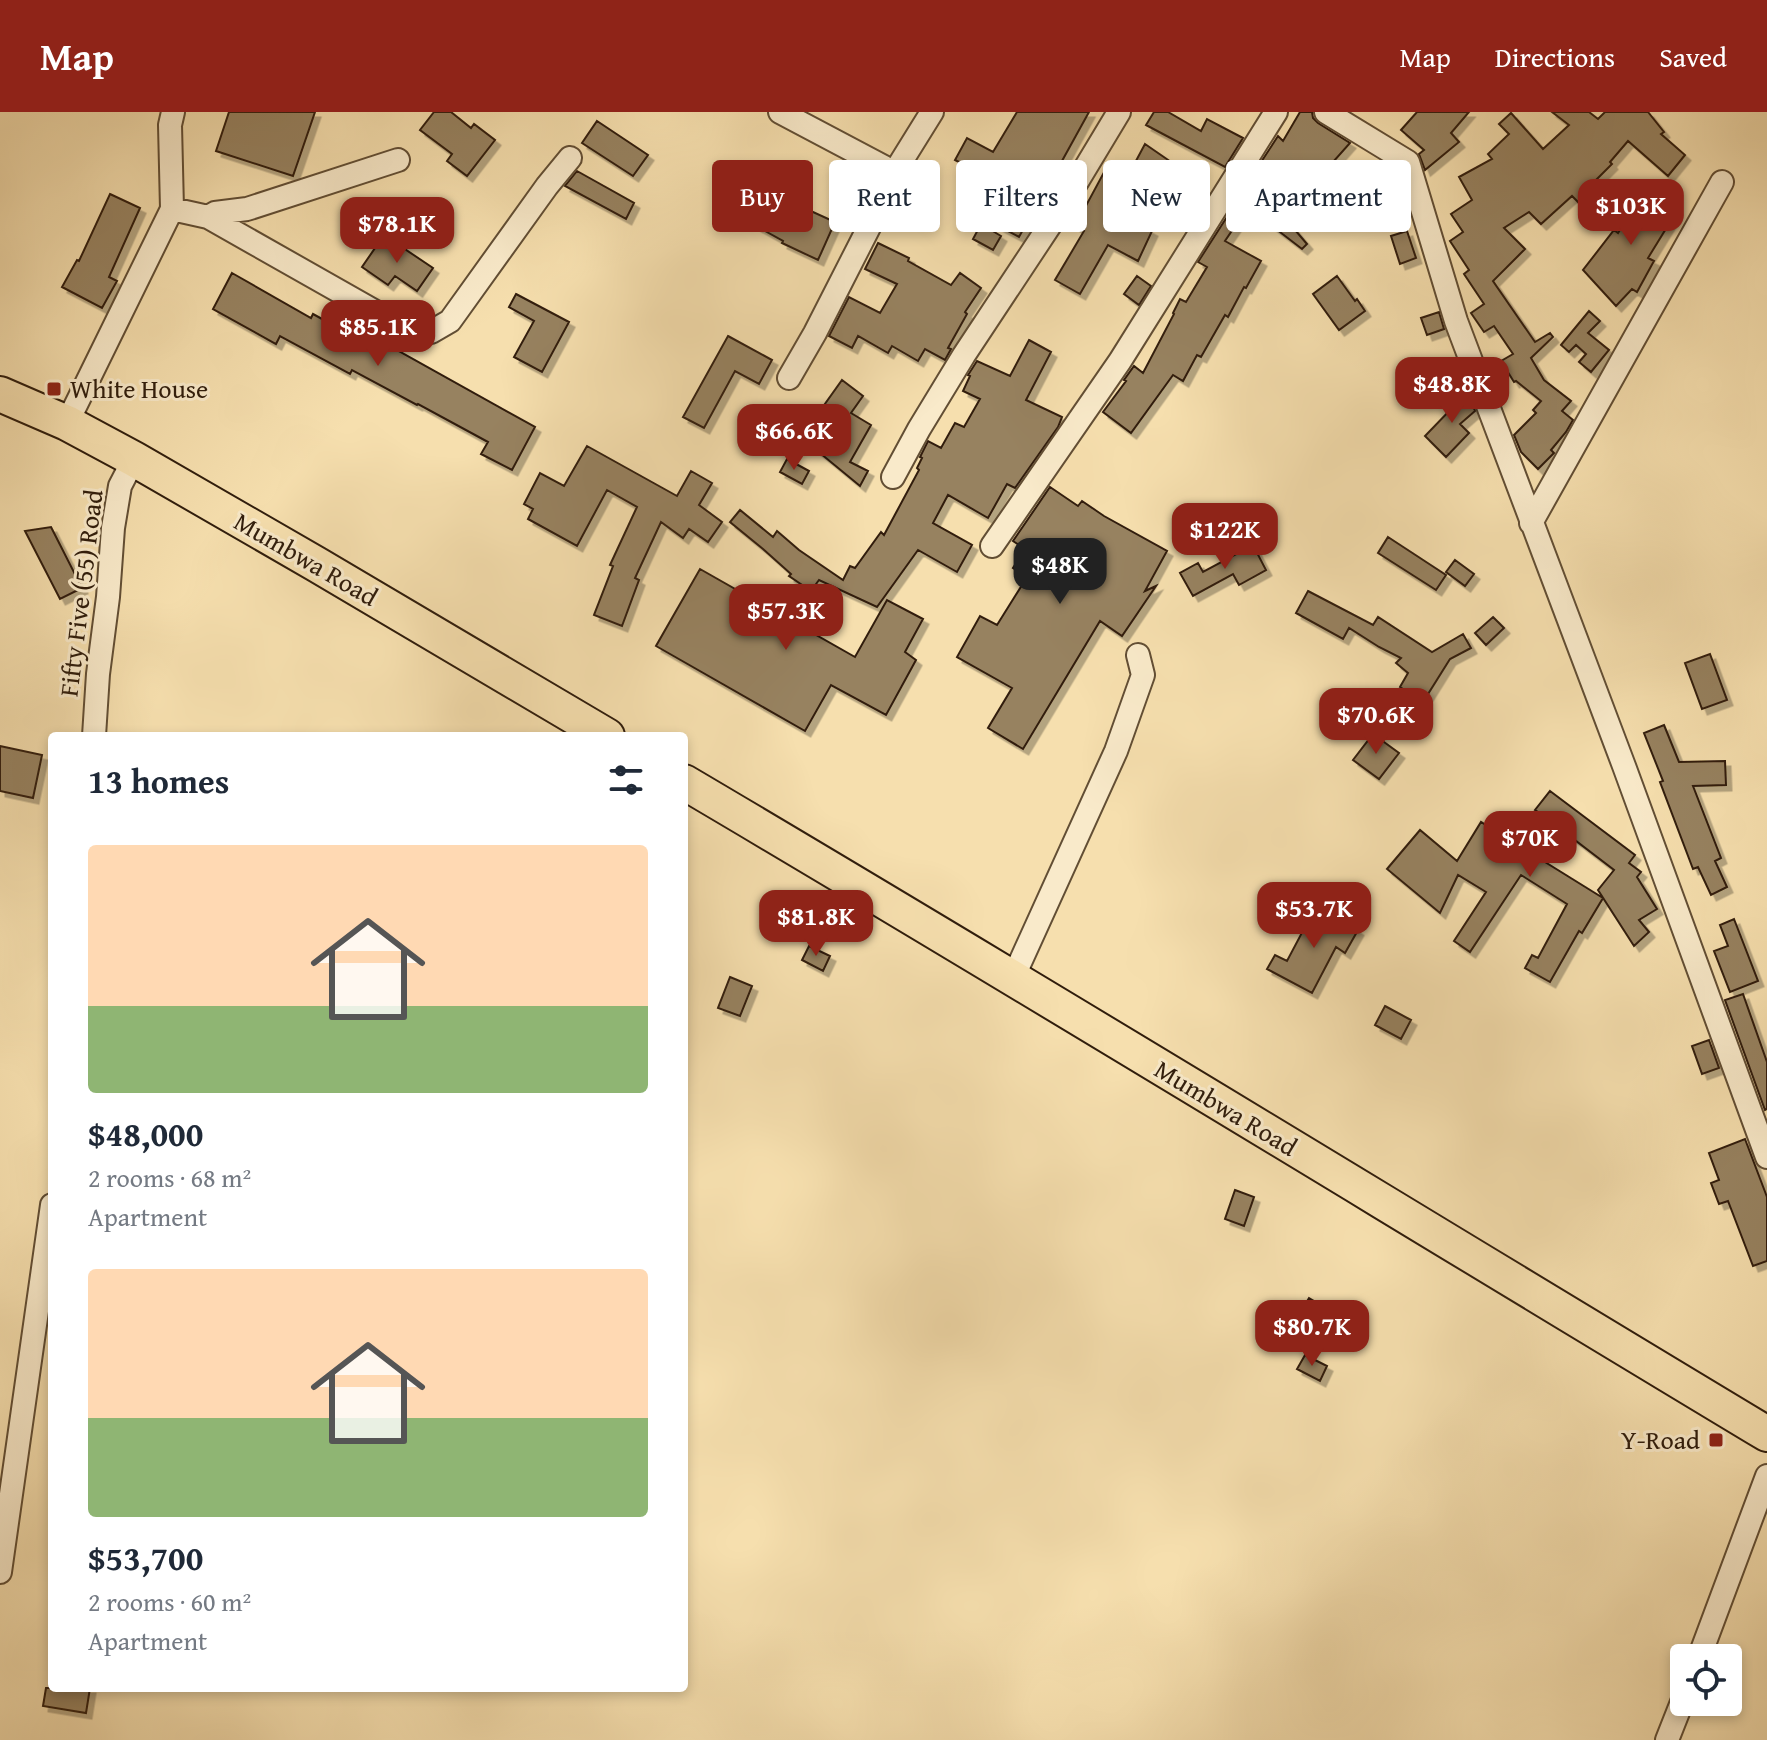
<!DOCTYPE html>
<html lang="en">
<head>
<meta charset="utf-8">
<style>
	:root { --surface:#fff; --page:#f6f6f7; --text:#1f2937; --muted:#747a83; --accent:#8f2418 }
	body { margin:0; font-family:"Gentium Book Plus",serif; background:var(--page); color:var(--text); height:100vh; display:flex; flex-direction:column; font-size:30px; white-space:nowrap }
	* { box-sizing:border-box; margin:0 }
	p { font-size:26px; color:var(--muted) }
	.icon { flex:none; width:44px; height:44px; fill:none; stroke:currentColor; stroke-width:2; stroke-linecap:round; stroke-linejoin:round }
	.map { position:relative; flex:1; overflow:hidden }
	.drawer { position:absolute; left:48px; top:620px; width:640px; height:960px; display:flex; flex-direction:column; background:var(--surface); border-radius:8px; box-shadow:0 4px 12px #0003 }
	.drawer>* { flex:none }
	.banner { position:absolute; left:712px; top:48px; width:760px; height:72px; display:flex; gap:16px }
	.buttons { position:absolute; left:1670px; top:1532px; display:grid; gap:16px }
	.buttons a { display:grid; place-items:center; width:72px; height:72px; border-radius:8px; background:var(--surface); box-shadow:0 4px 12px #0003; font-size:40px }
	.price { position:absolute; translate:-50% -68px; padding:0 18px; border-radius:16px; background:var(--accent); color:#fff; font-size:26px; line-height:52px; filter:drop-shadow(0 2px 4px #0008) }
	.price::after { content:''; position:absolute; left:50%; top:48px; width:24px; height:18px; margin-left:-12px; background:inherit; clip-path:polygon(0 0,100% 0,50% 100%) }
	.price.current { background:#222; color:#fff }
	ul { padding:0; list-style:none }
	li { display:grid; align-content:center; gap:16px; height:424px; padding:0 40px }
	li span { display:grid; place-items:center; height:248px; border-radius:8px; color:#555 }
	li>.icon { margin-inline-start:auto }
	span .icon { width:144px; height:144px; fill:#fffc; stroke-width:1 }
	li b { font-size:34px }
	h2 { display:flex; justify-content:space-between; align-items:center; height:96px; padding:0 40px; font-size:34px }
	.tag { padding:0 28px; border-radius:8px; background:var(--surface); box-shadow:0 4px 12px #0003; font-size:28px; line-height:72px }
	.tag.current { background:var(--accent); color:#fff }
	header { display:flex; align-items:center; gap:48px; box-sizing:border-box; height:112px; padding:0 40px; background:var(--accent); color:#fff }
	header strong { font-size:38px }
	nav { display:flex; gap:44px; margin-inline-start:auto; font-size:28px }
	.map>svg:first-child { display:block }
</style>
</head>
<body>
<header>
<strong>Map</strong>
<nav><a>Map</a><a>Directions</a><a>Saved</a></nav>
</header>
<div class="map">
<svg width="1767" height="1628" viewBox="0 0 1767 1628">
	<defs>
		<filter id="shadow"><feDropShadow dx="5.5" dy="5.5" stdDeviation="0" flood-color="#0004"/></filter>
	</defs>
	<rect width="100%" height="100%" fill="#f6dfae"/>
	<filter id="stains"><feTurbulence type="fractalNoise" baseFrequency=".0025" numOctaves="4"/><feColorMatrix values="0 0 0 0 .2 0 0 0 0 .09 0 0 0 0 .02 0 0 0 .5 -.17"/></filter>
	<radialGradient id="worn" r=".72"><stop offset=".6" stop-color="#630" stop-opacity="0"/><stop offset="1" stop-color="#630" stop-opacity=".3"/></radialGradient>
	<path fill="#978260" stroke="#301d0c" stroke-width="2" filter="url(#shadow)" d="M 229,0 L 315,0 L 293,64 L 216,39 Z
		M 434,0 L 451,0 L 471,16 L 474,12 L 495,28 L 467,64 L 447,49 L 452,42 L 420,18 Z
		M 1017,0 L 1089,0 L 1062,49 L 1070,54 L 1067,58 L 1036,109 L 1030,105 L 1019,125 L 993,111 L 1011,77 L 955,48 L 967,26 L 993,40 Z
		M 1154,0 L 1168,0 L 1201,19 L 1207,7 L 1243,26 L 1225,55 L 1146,13 Z
		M 1300,0 L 1312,0 L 1313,6 L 1318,11 L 1350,31 L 1284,105 L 1307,132 L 1302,137 L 1254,100 L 1276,73 L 1254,61 L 1278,24 L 1283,29 Z
		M 1417,0 L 1469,0 L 1451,21 L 1459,30 L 1425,58 L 1419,42 L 1424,38 L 1401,18 Z
		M 1552,0 L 1589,0 L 1598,7 L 1605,0 L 1648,0 L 1664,20 L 1661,22 L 1685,43 L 1668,64 L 1628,29 L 1610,50 L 1612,52 L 1586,78 L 1590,81 L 1580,92 L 1572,84 L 1541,112 L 1529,100 L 1504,116 L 1525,137 L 1493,169 L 1535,230 L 1550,221 L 1553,225 L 1531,246 L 1544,268 L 1571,289 L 1562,299 L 1573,308 L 1566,320 L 1551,338 L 1554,341 L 1538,357 L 1521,340 L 1514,323 L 1536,301 L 1533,298 L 1541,289 L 1516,269 L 1514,270 L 1501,249 L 1513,242 L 1494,214 L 1484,220 L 1471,201 L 1484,192 L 1464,162 L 1469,158 L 1450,129 L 1463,120 L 1451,102 L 1472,88 L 1459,65 L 1492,47 L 1488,42 L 1509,22 L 1499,12 L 1511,1 L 1543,37 L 1569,13 Z
		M 597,9 L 648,43 L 633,64 L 582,31 Z
		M 1145,32 L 1187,61 L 1178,77 L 1156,64 L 1131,108 L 1152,119 L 1138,149 L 1108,133 L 1080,182 L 1055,168 L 1084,119 L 1075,114 L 1109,51 L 1129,62 Z
		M 1369,52 L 1391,87 L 1367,106 L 1343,69 Z
		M 787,57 L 804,66 L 791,90 L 835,110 L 818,148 L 782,131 L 783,129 L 756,114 Z
		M 577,59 L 634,91 L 626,107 L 565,74 Z
		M 1660,71 L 1673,81 L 1662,94 L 1675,102 L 1648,146 L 1654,149 L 1637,180 L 1632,177 L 1616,194 L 1583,158 L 1614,118 L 1618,121 L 1642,82 L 1648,85 Z
		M 110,82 L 140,96 L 109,165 L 117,169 L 102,196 L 62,175 L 77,148 L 79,149 Z
		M 1234,94 L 1244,101 L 1225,129 L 1261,149 L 1246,176 L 1244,175 L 1228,205 L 1225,203 L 1201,245 L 1197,243 L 1183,269 L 1173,263 L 1131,321 L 1103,300 L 1126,269 L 1124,268 L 1134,254 L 1143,261 L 1174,202 L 1173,201 L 1180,187 L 1186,190 L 1207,155 L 1198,150 Z
		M 981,112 L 1001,124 L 993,138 L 973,127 Z
		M 1407,119 L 1416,146 L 1400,152 L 1391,124 Z
		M 384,123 L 433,156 L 417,179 L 395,164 L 388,173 L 362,155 Z
		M 878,131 L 909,146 L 908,149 L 951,173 L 960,161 L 981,176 L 965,200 L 967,202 L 948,236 L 951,237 L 945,248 L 925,237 L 918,249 L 892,234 L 888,241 L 858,224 L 852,236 L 829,224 L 849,185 L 880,201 L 897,172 L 865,157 Z
		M 232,161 L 311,206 L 313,202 L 373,235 L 377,227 L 535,315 L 512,358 L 481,342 L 488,330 L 418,292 L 417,293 L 352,258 L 350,262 L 280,224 L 276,232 L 213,197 Z
		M 1137,164 L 1151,174 L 1139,193 L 1124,182 Z
		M 1337,164 L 1355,189 L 1357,187 L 1365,199 L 1339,218 L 1313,182 Z
		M 516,182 L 569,210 L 542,260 L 514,245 L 534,209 L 509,195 Z
		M 1589,199 L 1600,209 L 1588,221 L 1609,238 L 1591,260 L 1579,250 L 1586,242 L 1576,233 L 1569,240 L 1561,233 Z
		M 1439,200 L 1444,217 L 1427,223 L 1421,206 Z
		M 728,224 L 772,248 L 759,272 L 735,259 L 704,316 L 683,305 Z
		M 1029,228 L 1051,240 L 1026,288 L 1062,305 L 1058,315 L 1015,376 L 1007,372 L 988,406 L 948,383 L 933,411 L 972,433 L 957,460 L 918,438 L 877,495 L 819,468 L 811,479 L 789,464 L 791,462 L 763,437 L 730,410 L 740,398 L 773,425 L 777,419 L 799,438 L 843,468 L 850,454 L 855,456 L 881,420 L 884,423 L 919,358 L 917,356 L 922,346 L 920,345 L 928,329 L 941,336 L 955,311 L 964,315 L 980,287 L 963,279 L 970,264 L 968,263 L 977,249 L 1010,264 Z
		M 842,268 L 863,284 L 851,301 L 871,313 L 850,350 L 868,359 L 860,374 L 798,323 L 816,302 L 817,303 Z
		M 1466,276 L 1475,299 L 1460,312 L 1469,321 L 1446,345 L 1425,324 L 1455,293 L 1451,289 Z
		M 587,334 L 677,384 L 691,359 L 712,371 L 699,393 L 722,410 L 708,430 L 689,417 L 683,426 L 661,410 L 635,466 L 639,468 L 622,514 L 594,503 L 613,454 L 610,453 L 637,395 L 607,378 L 577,434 L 528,407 L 533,397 L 524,392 L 540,361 L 564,374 Z
		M 787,347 L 809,359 L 802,372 L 780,360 Z
		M 1050,375 L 1078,394 L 1082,389 L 1104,404 L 1167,439 L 1145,479 L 1156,474 L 1122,524 L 1100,509 L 1023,637 L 988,616 L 1012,576 L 957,545 L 980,504 L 997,513 L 1027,465 L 1013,456 L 1025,437 L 1013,429 Z
		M 51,415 L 82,476 L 60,487 L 25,419 Z
		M 1388,425 L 1446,463 L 1436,478 L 1378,441 Z
		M 1253,433 L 1266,458 L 1239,473 L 1233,462 L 1193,484 L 1180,461 L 1198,451 L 1203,460 Z
		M 1455,448 L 1474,462 L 1465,474 L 1446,460 Z
		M 700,457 L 855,545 L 887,488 L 923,507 L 905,540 L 916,548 L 886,603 L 831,573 L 805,619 L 656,534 Z
		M 1308,479 L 1373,513 L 1378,505 L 1432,540 L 1463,522 L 1471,536 L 1450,547 L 1423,590 L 1400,575 L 1408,561 L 1396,551 L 1401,546 L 1379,535 L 1349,516 L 1343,527 L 1296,501 Z
		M 1493,505 L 1504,516 L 1486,533 L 1475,521 Z
		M 1710,542 L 1727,588 L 1702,597 L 1685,551 Z
		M 1664,613 L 1679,650 L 1725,649 L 1726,673 L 1693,674 L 1721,746 L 1715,749 L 1727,775 L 1711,783 L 1698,755 L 1693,757 L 1660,670 L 1663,669 L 1644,621 Z
		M 1373,622 L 1399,641 L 1379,667 L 1353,648 Z
		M 0,634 L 42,643 L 33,686 L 0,679 Z
		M 1550,679 L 1635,743 L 1629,751 L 1641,760 L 1637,765 L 1657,797 L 1639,808 L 1649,820 L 1634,834 L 1598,778 L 1614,758 L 1559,716 L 1537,745 L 1603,786 L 1582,821 L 1579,819 L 1550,870 L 1525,856 L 1532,843 L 1538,846 L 1567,792 L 1521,763 L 1470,840 L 1454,829 L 1486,780 L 1458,763 L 1440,801 L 1387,757 L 1420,718 L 1457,749 L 1481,710 L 1517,733 L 1541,702 L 1535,698 Z
		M 1315,796 L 1323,800 L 1324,798 L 1358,818 L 1345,841 L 1336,835 L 1312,881 L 1267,857 L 1275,843 L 1287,849 Z
		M 1734,807 L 1758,869 L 1730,880 L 1714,839 L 1728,834 L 1720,813 Z
		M 809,834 L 830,844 L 823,859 L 802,848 Z
		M 730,865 L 752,874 L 740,904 L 718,896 Z
		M 1743,882 L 1767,950 L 1767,997 L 1765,998 L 1725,888 Z
		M 1385,894 L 1411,908 L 1401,927 L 1375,913 Z
		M 1709,928 L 1719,956 L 1702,962 L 1692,934 Z
		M 1745,1027 L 1767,1085 L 1767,1149 L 1753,1154 L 1728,1089 L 1719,1092 L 1711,1071 L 1719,1068 L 1709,1041 Z
		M 1235,1078 L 1254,1085 L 1244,1114 L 1225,1107 Z
		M 1309,1186 L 1331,1199 L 1322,1214 L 1300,1201 Z
		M 1305,1243 L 1327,1254 L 1320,1269 L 1297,1257 Z
		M 46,1576 L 90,1576 L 86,1601 L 43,1594 Z"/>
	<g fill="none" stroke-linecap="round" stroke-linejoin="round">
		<defs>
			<path id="minor" d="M 780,0 L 884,55 L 891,66 L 888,78 L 815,221 L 789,266
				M 1326,0 L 1408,50 L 1456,209 L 1624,654 L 1767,1045
				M 891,66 L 932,0
				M 172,97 L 208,105 L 215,101 L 247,97 L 398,48
				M 208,105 L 404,216 L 431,220 L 450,209 L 547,74 L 570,46
				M 67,311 L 172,97 L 170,13 L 173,0
				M 893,365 L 919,317 L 964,243 L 1060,98 L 1119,0
				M 1531,411 L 1722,70
				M 992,434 L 1120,249 L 1276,0
				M 94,624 L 98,562 L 108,485 L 113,416 L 120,374 L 134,347
				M 1013,866 L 1116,639 L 1143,563 L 1138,543
				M 0,1460 L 52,1093
				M 1699,1546 L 1767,1364
				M 1667,1628 L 1684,1585"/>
			<path id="primary" d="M 0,282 L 67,311 L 134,347 L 316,452 L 607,624
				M 684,670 C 1047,884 1406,1105 1767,1322"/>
		</defs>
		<use href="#minor" stroke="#624e34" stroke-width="26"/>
		<use href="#primary" stroke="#301d0c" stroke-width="38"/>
		<use href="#minor" stroke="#f9eaca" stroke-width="22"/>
		<use href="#primary" stroke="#f6dfae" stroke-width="34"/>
	</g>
	<g fill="#8f2418" stroke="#f9eaca" stroke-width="3">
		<rect x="46" y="269" width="16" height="16" rx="4"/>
		<rect x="1708" y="1320" width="16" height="16" rx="4"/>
	</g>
	<g text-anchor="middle" stroke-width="6" stroke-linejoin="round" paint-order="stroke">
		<g font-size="26" fill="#301d0c" stroke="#f9eaca" text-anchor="start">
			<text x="70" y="286">White House</text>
			<text x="1700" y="1337" text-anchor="end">Y-Road</text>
		</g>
		<g font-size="26" fill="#301d0c" stroke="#f9eaca">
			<text transform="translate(306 447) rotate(30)" y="9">Mumbwa Road</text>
			<text transform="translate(81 481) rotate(-83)" y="9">Fifty Five (55) Road</text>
			<text transform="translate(1226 996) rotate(31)" y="9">Mumbwa Road</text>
		</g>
	</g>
	<rect width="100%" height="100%" filter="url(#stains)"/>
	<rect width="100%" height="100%" fill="url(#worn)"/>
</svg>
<div class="buttons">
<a><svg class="icon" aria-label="locate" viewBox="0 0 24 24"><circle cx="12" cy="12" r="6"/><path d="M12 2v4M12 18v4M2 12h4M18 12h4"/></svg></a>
</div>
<b class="price" style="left:1631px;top:135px">$103K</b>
<b class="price" style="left:397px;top:153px">$78.1K</b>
<b class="price" style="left:378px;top:256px">$85.1K</b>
<b class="price" style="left:1452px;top:313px">$48.8K</b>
<b class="price" style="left:794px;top:360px">$66.6K</b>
<b class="price" style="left:1225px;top:459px">$122K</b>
<b class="price current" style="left:1060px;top:494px">$48K</b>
<b class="price" style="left:786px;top:540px">$57.3K</b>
<b class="price" style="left:1376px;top:644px">$70.6K</b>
<b class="price" style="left:1530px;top:767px">$70K</b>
<b class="price" style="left:1314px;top:838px">$53.7K</b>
<b class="price" style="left:816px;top:846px">$81.8K</b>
<b class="price" style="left:1312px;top:1256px">$80.7K</b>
<div class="banner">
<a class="tag current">Buy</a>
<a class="tag">Rent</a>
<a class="tag">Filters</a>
<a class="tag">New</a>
<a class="tag">Apartment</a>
</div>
<section class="drawer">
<h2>13 homes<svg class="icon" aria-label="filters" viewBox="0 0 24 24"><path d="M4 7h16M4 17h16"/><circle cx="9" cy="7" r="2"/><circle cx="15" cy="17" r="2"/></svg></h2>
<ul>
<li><span style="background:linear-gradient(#ffd9b3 65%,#8fb573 0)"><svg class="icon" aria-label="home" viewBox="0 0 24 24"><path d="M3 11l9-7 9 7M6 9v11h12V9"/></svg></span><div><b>$48,000</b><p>2 rooms · 68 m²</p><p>Apartment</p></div></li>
<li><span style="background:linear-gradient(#ffd9b3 60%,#8fb573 0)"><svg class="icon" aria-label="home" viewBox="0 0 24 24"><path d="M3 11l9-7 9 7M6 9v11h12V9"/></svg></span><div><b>$53,700</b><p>2 rooms · 60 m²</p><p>Apartment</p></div></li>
</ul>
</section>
</div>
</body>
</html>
